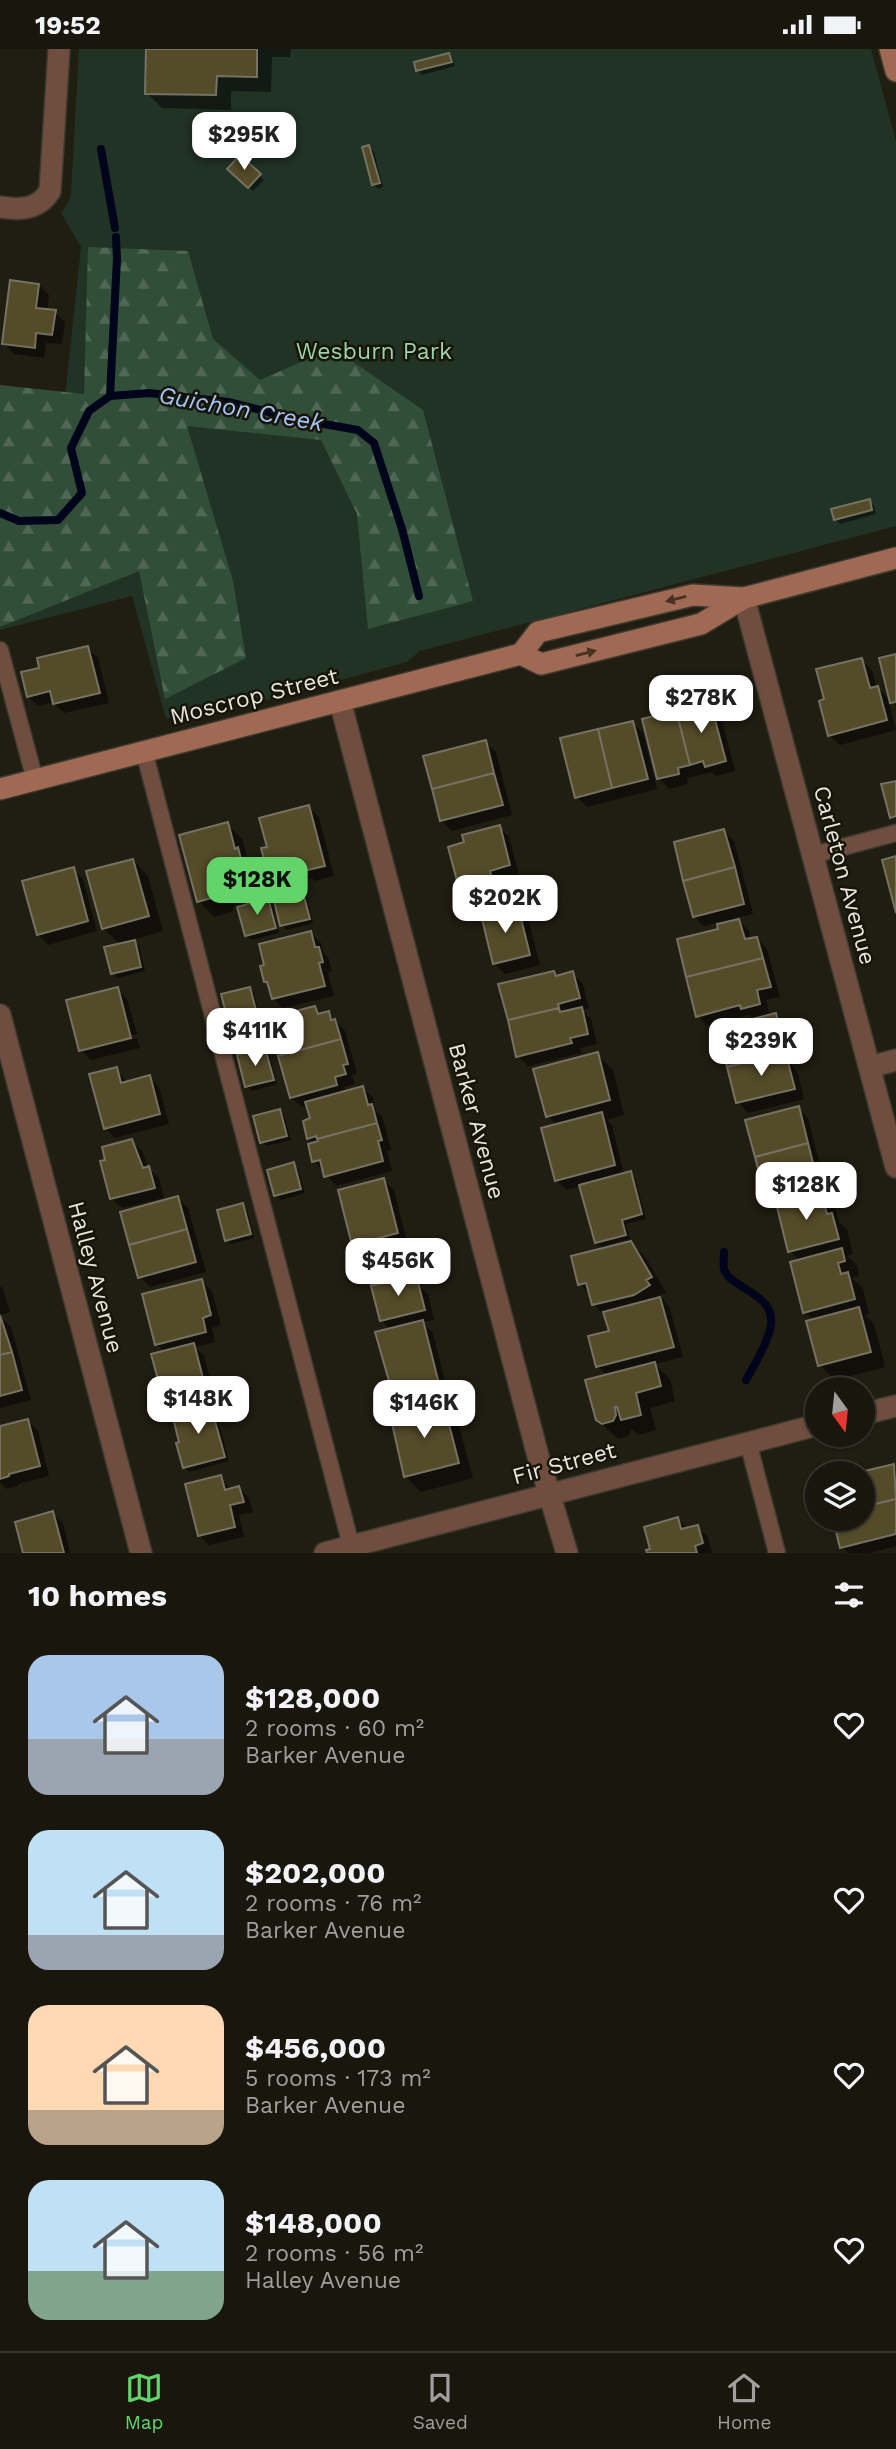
<!DOCTYPE html>
<html lang="en">
<head>
<meta charset="utf-8">
<style>
	:root { --surface:#18160d; --page:#25231b; --text:#f1f3f6; --muted:#9f9f9d; --line:#36352e; --accent:#63d469 }
	body { margin:0; font-family:"Work Sans",sans-serif; background:var(--page); color:var(--text); height:100vh; display:flex; flex-direction:column; font-size:26px; white-space:nowrap }
	* { box-sizing:border-box; margin:0 }
	p { font-size:23px; color:var(--muted) }
	.icon { flex:none; width:38px; height:38px; fill:none; stroke:currentColor; stroke-width:2; stroke-linecap:round; stroke-linejoin:round }
	.map { position:relative; height:1504px; overflow:hidden }
	.side { display:flex; flex-direction:column; background:var(--surface); flex:1 }
	.side>* { flex:none }
	.needle { width:46px; rotate:165deg }
	.tools { position:absolute; left:805px; top:1328px; display:grid; gap:14px }
	.tools a { display:grid; place-items:center; width:70px; height:70px; border-radius:50%; background:var(--surface); box-shadow:0 2px 5px #0004,0 0 0 2px var(--line); font-size:35px }
	.price { position:absolute; translate:-50% -60px; padding:0 16px; border-radius:14px; background:#fff; color:#222; font-size:23px; line-height:46px; filter:drop-shadow(0 2px 4px #0008) }
	.price::after { content:''; position:absolute; left:50%; top:42px; width:21px; height:16px; margin-left:-10px; background:inherit; clip-path:polygon(0 0,100% 0,50% 100%) }
	.price.current { background:var(--accent); color:#111 }
	ul { padding:0; list-style:none }
	li { display:flex; align-items:center; gap:21px; height:175px; padding:0 28px }
	li span { display:grid; place-items:center; flex:none; width:196px; height:140px; border-radius:21px; color:#555 }
	li>.icon { margin-inline-start:auto }
	span .icon { width:84px; height:84px; fill:#fffc; stroke-width:1 }
	li b { font-size:30px }
	h2 { display:flex; justify-content:space-between; align-items:center; height:84px; padding:0 28px; font-size:30px }
	.status { display:flex; justify-content:space-between; align-items:center; height:49px; padding:0 35px; background:var(--surface); direction:ltr }
	.status svg { height:19px; fill:currentColor }
	.menu { display:flex; justify-content:space-around; align-items:center; height:98px; border-top:2px solid var(--line); background:var(--surface); font-size:19px; color:var(--muted) }
	.menu a { display:grid; justify-items:center; gap:4px }
	.menu .current { color:var(--accent) }
	.map>svg:first-child { display:block }
</style>
</head>
<body>
<div class="status"><b>19:52</b><svg viewBox="0 0 49 12"><path d="M0 12V9h3v3zM5 12V6h3v6zM10 12V3h3v9zM15 12V0h3v12zM26 1h20v11H26zM47 4h2v5h-2z"/></svg></div>
<div class="map">
<svg width="896" height="1504" viewBox="0 0 896 1504">
	<defs>
		<pattern id="forest-firs" width="22" height="20" patternUnits="userSpaceOnUse" patternTransform="scale(1.75)"><rect width="22" height="20" fill="#314e38"/><path d="M5 1l3.5 6h-7zM16 11l3.5 6h-7z" fill="#4f6754"/></pattern>
	</defs>
	<rect width="100%" height="100%" fill="#201d11"/>
	<path fill="#213325" d="M 79,0 L 871,0 L 896,92 L 896,477 L 420,602 L 407,613 L 267,651 L 251,647 L 166,670 L 132,547 L 0,581 L 0,350 L 64,357 L 81,198 L 61,164 L 69,152 L 71,143 Z"/>
	<path fill="url(#forest-firs)" d="M 88,198 L 188,202 L 213,290 L 260,331 L 333,299 L 423,361 L 473,552 L 368,580 L 357,465 L 321,391 L 187,377 L 233,532 L 246,609 L 165,650 L 139,522 L 0,578 L 0,336 L 84,345 Z"/>
	<path fill="#0007" d="M 148,0 L 291,0 L 290,8 L 272,8 L 271,43 L 231,42 L 231,61 L 162,59 L 147,44 Z
		M 449,6 L 453,10 L 455,17 L 422,26 L 417,21 Z
		M 369,98 L 374,103 L 383,138 L 378,140 L 373,135 Z
		M 240,108 L 264,131 L 253,142 L 229,120 Z
		M 39,236 L 49,246 L 47,262 L 55,263 L 65,273 L 62,295 L 46,294 L 44,309 L 14,305 L 4,294 Z
		M 869,452 L 874,457 L 876,465 L 840,475 L 835,470 Z
		M 88,599 L 98,609 L 109,654 L 64,664 L 53,653 L 38,657 L 28,647 L 41,620 Z
		M 896,607 L 896,657 L 888,650 L 896,681 L 840,696 L 829,686 L 826,652 L 861,611 L 872,621 L 877,640 L 878,639 L 892,653 Z
		M 710,654 L 720,664 L 735,722 L 716,727 L 712,723 L 687,729 L 688,735 L 669,740 L 659,729 Z
		M 633,674 L 643,684 L 657,740 L 587,758 L 577,748 Z
		M 485,693 L 496,703 L 512,766 L 452,782 L 442,772 L 426,709 Z
		M 309,758 L 319,768 L 334,827 L 315,832 L 312,829 L 304,831 L 301,828 L 280,834 L 270,823 L 269,799 Z
		M 227,775 L 242,790 L 248,811 L 253,816 L 262,853 L 267,851 L 272,856 L 279,884 L 251,891 L 246,887 L 238,856 L 233,858 L 233,862 L 214,868 L 199,852 Z
		M 499,778 L 509,788 L 519,826 L 499,832 L 503,848 L 473,856 L 463,846 L 466,795 Z
		M 724,782 L 734,792 L 753,865 L 736,869 L 749,882 L 751,891 L 757,890 L 767,900 L 780,948 L 766,951 L 770,967 L 775,966 L 786,976 L 792,1001 L 788,1002 L 791,1015 L 798,1025 L 804,1050 L 748,1064 L 738,1053 L 754,971 L 749,966 L 708,977 L 698,967 L 720,881 L 719,873 L 704,877 L 694,867 Z
		M 133,811 L 148,827 L 163,882 L 132,891 L 139,897 L 145,922 L 117,929 L 113,924 L 120,896 L 103,879 Z
		M 73,820 L 83,830 L 97,882 L 48,896 L 38,885 Z
		M 301,842 L 306,846 L 313,874 L 287,881 L 282,877 L 275,849 Z
		M 518,859 L 528,869 L 540,916 L 505,925 L 495,915 L 483,867 Z
		M 311,884 L 321,894 L 324,905 L 329,910 L 332,923 L 328,924 L 334,947 L 283,959 L 273,949 Z
		M 554,924 L 558,928 L 572,924 L 583,935 L 589,959 L 582,961 L 591,970 L 597,995 L 580,999 L 581,1004 L 528,1017 L 518,1007 Z
		M 117,940 L 127,950 L 137,985 L 85,999 L 85,1002 L 137,989 L 140,999 L 91,1011 L 81,1001 Z
		M 250,940 L 254,944 L 261,973 L 235,980 L 230,975 Z
		M 315,959 L 322,966 L 328,964 L 345,982 L 357,1025 L 352,1026 L 355,1035 L 344,1038 L 346,1043 L 363,1039 L 373,1049 L 376,1062 L 382,1067 L 391,1101 L 387,1102 L 392,1122 L 336,1137 L 314,1112 L 315,1095 L 309,1089 L 312,1070 L 308,1057 L 302,1058 L 291,1048 Z
		M 264,1001 L 269,1005 L 277,1035 L 252,1042 L 247,1037 Z
		M 597,1005 L 613,1021 L 624,1066 L 607,1071 L 612,1076 L 624,1126 L 630,1124 L 635,1129 L 646,1170 L 626,1175 L 630,1190 L 608,1196 L 609,1199 L 631,1194 L 646,1209 L 666,1244 L 660,1246 L 670,1260 L 683,1308 L 655,1315 L 670,1330 L 675,1352 L 650,1359 L 656,1381 L 638,1386 L 632,1380 L 628,1387 L 618,1390 L 597,1371 L 608,1327 L 598,1317 L 611,1283 L 607,1269 L 593,1255 L 591,1247 L 580,1235 L 604,1201 L 596,1193 L 581,1137 L 567,1141 L 556,1131 L 557,1076 L 548,1067 Z
		M 116,1020 L 128,1034 L 149,1028 L 159,1038 L 169,1075 L 115,1089 L 105,1079 Z
		M 798,1059 L 808,1069 L 825,1136 L 774,1149 L 764,1139 Z
		M 280,1062 L 284,1067 L 291,1091 L 267,1097 L 262,1093 Z
		M 132,1092 L 142,1102 L 148,1119 L 159,1129 L 164,1149 L 122,1159 L 112,1149 Z
		M 294,1115 L 298,1120 L 305,1144 L 281,1151 L 276,1146 Z
		M 384,1131 L 394,1141 L 407,1193 L 417,1203 L 423,1228 L 419,1229 L 421,1239 L 428,1245 L 434,1271 L 423,1273 L 433,1284 L 448,1345 L 405,1355 L 395,1345 L 391,1281 L 381,1271 L 364,1206 L 354,1195 Z
		M 820,1145 L 836,1160 L 839,1173 L 847,1181 L 853,1205 L 847,1207 L 857,1216 L 859,1227 L 852,1229 L 863,1240 L 869,1265 L 865,1266 L 874,1275 L 885,1318 L 835,1331 L 820,1316 L 813,1272 L 805,1263 L 800,1212 L 790,1202 Z
		M 178,1149 L 188,1159 L 206,1223 L 150,1238 L 140,1228 Z
		M 242,1156 L 247,1161 L 254,1189 L 231,1195 L 227,1191 Z
		M 202,1232 L 212,1242 L 221,1276 L 212,1279 L 215,1293 L 195,1298 L 204,1306 L 215,1351 L 179,1361 L 168,1350 L 166,1341 L 161,1337 L 165,1303 L 157,1295 Z
		M 0,1237 L 3,1240 L 10,1263 L 0,1266 Z
		M 0,1267 L 11,1278 L 31,1351 L 0,1359 Z
		M 210,1356 L 215,1361 L 229,1412 L 189,1423 L 185,1419 Z
		M 425,1357 L 430,1362 L 443,1358 L 458,1373 L 473,1429 L 421,1443 L 405,1427 L 414,1366 Z
		M 28,1372 L 38,1382 L 49,1427 L 18,1435 L 18,1437 L 7,1440 L 0,1433 L 0,1379 Z
		M 893,1417 L 896,1420 L 896,1497 L 869,1504 L 848,1504 L 842,1498 L 835,1470 L 863,1470 L 863,1425 Z
		M 220,1428 L 231,1441 L 239,1439 L 249,1449 L 253,1463 L 239,1466 L 244,1488 L 209,1496 L 199,1486 Z
		M 52,1464 L 63,1474 L 70,1504 L 25,1504 Z
		M 678,1470 L 688,1480 L 697,1478 L 708,1488 L 712,1504 L 649,1504 Z"/>
	<g fill="none" stroke-linecap="round" stroke-linejoin="round">
		<path stroke="#00051b" stroke-width="8" d="M 101,100 L 115,179
			M 110,347 L 117,209 L 116,188
			M 0,464 L 19,472 L 58,471 L 82,444 L 71,399 L 89,362 L 110,347 L 149,344 L 228,353 L 301,371 L 358,381 L 374,394 L 402,480 L 419,547
			M 724,1203 C 724,1208 723,1215 724,1220 C 729,1240 780,1244 770,1281 C 765,1299 755,1315 746,1331"/>
	</g>
	<path fill="#544b29" stroke="#757163" stroke-width="2" d="M 146,0 L 257,0 L 257,28 L 217,27 L 216,46 L 145,45 Z
		M 449,4 L 452,13 L 416,22 L 414,13 Z
		M 369,96 L 380,134 L 372,136 L 362,98 Z
		M 240,106 L 261,125 L 248,139 L 227,120 Z
		M 10,231 L 39,235 L 36,259 L 56,261 L 52,286 L 36,284 L 35,299 L 2,295 Z
		M 870,450 L 872,461 L 834,471 L 831,460 Z
		M 88,597 L 100,644 L 53,655 L 50,642 L 27,648 L 21,623 L 39,619 L 37,609 Z
		M 896,605 L 896,653 L 890,654 L 879,609 Z
		M 862,609 L 870,639 L 878,637 L 887,671 L 828,687 L 819,652 L 824,650 L 816,620 Z
		M 710,652 L 726,712 L 705,718 L 703,712 L 690,716 L 676,661 Z
		M 676,661 L 690,716 L 678,719 L 679,725 L 657,730 L 642,670 Z
		M 633,672 L 648,730 L 612,739 L 598,680 Z
		M 598,680 L 612,739 L 575,749 L 560,689 Z
		M 486,691 L 494,724 L 432,740 L 423,707 Z
		M 494,724 L 503,756 L 440,772 L 432,740 Z
		M 896,732 L 896,767 L 890,769 L 881,735 Z
		M 309,756 L 325,817 L 303,822 L 302,819 L 292,822 L 291,818 L 268,824 L 261,799 L 267,798 L 259,769 Z
		M 228,773 L 235,800 L 238,798 L 247,835 L 218,843 L 219,847 L 197,853 L 179,786 Z
		M 500,776 L 510,816 L 490,822 L 494,838 L 461,847 L 448,798 L 464,793 L 462,786 Z
		M 724,780 L 735,818 L 683,832 L 674,793 Z
		M 896,807 L 896,864 L 882,811 Z
		M 133,810 L 149,867 L 102,880 L 86,822 Z
		M 74,818 L 88,872 L 37,886 L 22,832 Z
		M 735,818 L 744,855 L 693,868 L 683,832 Z
		M 302,840 L 310,870 L 280,877 L 273,847 Z
		M 268,849 L 276,879 L 245,887 L 237,858 Z
		M 518,857 L 530,906 L 493,915 L 481,866 Z
		M 739,870 L 745,890 L 757,888 L 763,909 L 686,928 L 677,890 L 718,880 L 717,875 Z
		M 311,882 L 315,898 L 319,898 L 323,913 L 319,914 L 325,937 L 272,950 L 267,933 L 264,933 L 260,917 L 264,916 L 259,895 Z
		M 135,891 L 141,918 L 111,925 L 104,898 Z
		M 763,909 L 771,938 L 757,941 L 760,955 L 741,960 L 740,956 L 696,968 L 686,928 Z
		M 554,922 L 556,927 L 573,922 L 580,949 L 558,955 L 559,959 L 508,971 L 498,935 Z
		M 118,938 L 131,989 L 79,1002 L 66,951 Z
		M 250,938 L 258,969 L 229,976 L 221,945 Z
		M 315,957 L 318,965 L 329,962 L 331,971 L 335,970 L 341,990 L 278,1007 L 269,969 Z
		M 582,958 L 588,985 L 570,989 L 572,994 L 516,1008 L 508,971 L 559,959 L 560,963 Z
		M 776,964 L 782,991 L 779,992 L 782,1004 L 727,1018 L 717,979 Z
		M 341,990 L 348,1015 L 343,1016 L 346,1025 L 335,1028 L 337,1036 L 290,1049 L 278,1007 Z
		M 265,999 L 274,1031 L 245,1038 L 237,1006 Z
		M 598,1003 L 610,1051 L 546,1068 L 533,1020 Z
		M 782,1004 L 784,1014 L 788,1013 L 795,1040 L 736,1054 L 727,1018 Z
		M 117,1018 L 121,1034 L 150,1026 L 160,1065 L 104,1080 L 89,1025 Z
		M 363,1037 L 368,1056 L 372,1055 L 377,1074 L 317,1090 L 316,1087 L 307,1090 L 303,1072 L 310,1069 L 305,1053 Z
		M 799,1057 L 808,1094 L 755,1108 L 745,1071 Z
		M 280,1060 L 287,1087 L 260,1094 L 253,1067 Z
		M 602,1063 L 615,1116 L 555,1132 L 541,1079 Z
		M 377,1074 L 382,1091 L 378,1092 L 383,1112 L 324,1128 L 320,1111 L 312,1113 L 308,1095 L 318,1092 L 317,1090 Z
		M 132,1090 L 143,1119 L 149,1117 L 155,1139 L 110,1150 L 100,1112 L 105,1111 L 102,1098 Z
		M 808,1094 L 816,1126 L 763,1140 L 755,1108 Z
		M 294,1113 L 301,1140 L 274,1147 L 267,1121 Z
		M 631,1122 L 642,1165 L 622,1171 L 626,1186 L 595,1194 L 579,1136 Z
		M 384,1129 L 398,1184 L 352,1196 L 338,1141 Z
		M 821,1143 L 827,1165 L 832,1164 L 839,1190 L 788,1203 L 776,1154 Z
		M 178,1147 L 187,1180 L 129,1196 L 120,1163 Z
		M 243,1154 L 251,1185 L 225,1192 L 217,1161 Z
		M 187,1180 L 196,1213 L 138,1229 L 129,1196 Z
		M 408,1191 L 414,1218 L 410,1219 L 412,1227 L 371,1237 L 362,1202 Z
		M 631,1192 L 652,1228 L 646,1231 L 650,1236 L 634,1246 L 592,1256 L 586,1234 L 578,1236 L 571,1207 Z
		M 842,1199 L 845,1212 L 838,1214 L 841,1225 L 848,1223 L 855,1250 L 803,1264 L 790,1213 Z
		M 412,1227 L 413,1234 L 418,1233 L 425,1261 L 380,1272 L 371,1237 Z
		M 202,1230 L 211,1266 L 203,1269 L 206,1283 L 155,1296 L 142,1245 Z
		M 660,1248 L 674,1298 L 596,1318 L 588,1287 L 609,1282 L 603,1263 Z
		M 859,1258 L 871,1303 L 818,1317 L 806,1272 Z
		M 0,1266 L 12,1303 L 0,1306 Z
		M 423,1271 L 439,1335 L 393,1346 L 375,1283 Z
		M 194,1294 L 206,1341 L 167,1351 L 163,1337 L 160,1338 L 151,1305 Z
		M 12,1303 L 22,1341 L 0,1347 L 0,1306 Z
		M 655,1313 L 661,1337 L 636,1344 L 641,1366 L 621,1371 L 617,1358 L 615,1358 L 616,1366 L 613,1372 L 602,1375 L 596,1371 L 585,1331 Z
		M 210,1354 L 225,1408 L 183,1419 L 176,1394 L 179,1393 L 172,1365 Z
		M 426,1355 L 427,1361 L 444,1356 L 459,1414 L 404,1428 L 391,1370 L 412,1365 L 411,1359 Z
		M 28,1370 L 40,1417 L 9,1425 L 9,1427 L 0,1430 L 0,1377 Z
		M 894,1415 L 896,1450 L 863,1458 L 863,1424 L 856,1424 Z
		M 221,1426 L 225,1441 L 239,1437 L 244,1453 L 230,1456 L 235,1478 L 198,1487 L 185,1435 Z
		M 896,1450 L 896,1485 L 840,1499 L 833,1470 L 863,1470 L 863,1458 Z
		M 53,1462 L 64,1504 L 23,1504 L 15,1473 Z
		M 678,1468 L 681,1480 L 698,1476 L 703,1494 L 695,1497 L 697,1504 L 647,1504 L 646,1501 L 650,1500 L 644,1478 Z"/>
	<g fill="none" stroke-linecap="round" stroke-linejoin="round">
		<defs>
			<path id="lane" d="M 0,601 L 35,731
				M 144,702 L 353,1504
				M 813,806 L 896,784
				M 748,1393 L 777,1504"/>
			<path id="street" d="M 0,158 C 20,161 38,161 50,142 L 59,0
				M 744,549 L 896,1118
				M 340,652 L 538,1407 L 567,1504
				M 0,966 L 141,1504
				M 870,1018 L 896,1011
				M 863,1365 L 896,1357
				M 325,1504 L 817,1376"/>
			<path id="secondary" d="M 890,0 L 896,22
				M 521,605 L 541,615 L 701,575 L 744,549 L 896,509
				M 0,740 L 521,605 L 538,583 L 693,546 L 744,549"/>
		</defs>
		<use href="#lane" stroke="#3c392e" stroke-width="19"/>
		<use href="#street" stroke="#3c392e" stroke-width="24"/>
		<use href="#secondary" stroke="#3c392e" stroke-width="24"/>
		<use href="#lane" stroke="#6f4e40" stroke-width="16"/>
		<use href="#street" stroke="#6f4e40" stroke-width="21"/>
		<use href="#secondary" stroke="#9f6953" stroke-width="21"/>
	</g>
	<defs><path id="oneway-solid" d="M-6-.8H1V-3.2L6.5 0L1 3.2V.8H-6Z" transform="scale(1.75)"/></defs>
	<g fill="#473222">
		<use href="#oneway-solid" transform="translate(676 550) rotate(166)"/>
		<use href="#oneway-solid" transform="translate(586 604) rotate(-14)"/>
	</g>
	<g text-anchor="middle" stroke-width="5" stroke-linejoin="round" paint-order="stroke">
		<g font-size="23" fill="#9cd3a8" stroke="#171408">
			<text x="374" y="310">Wesburn Park</text>
		</g>
		<g font-size="23" fill="#e7e5dd" stroke="#171408">
			<text transform="translate(254 647) rotate(-14)" y="8">Moscrop Street</text>
			<text transform="translate(845 826) rotate(75)" y="8">Carleton Avenue</text>
			<text transform="translate(477 1072) rotate(75)" y="8">Barker Avenue</text>
			<text transform="translate(96 1228) rotate(75)" y="8">Halley Avenue</text>
			<text transform="translate(564 1414) rotate(-15)" y="8">Fir Street</text>
		</g>
		<g font-size="24" font-style="italic" fill="#a3c3f8" stroke="#171408">
			<text transform="translate(241 360) rotate(10)" y="8">Guichon Creek</text>
		</g>
	</g>
</svg>
<div class="tools">
<a><svg class="needle" viewBox="-14 -14 28 28"><path d="M0-13l5 13h-10z" fill="#e53935"/><path d="M0 13l5-13h-10z" fill="#9f9f9d"/></svg></a>
<a><svg class="icon" aria-label="layers" viewBox="0 0 24 24"><path d="M12 4l9 5-9 5-9-5zM3 14l9 5 9-5"/></svg></a>
</div>
<b class="price" style="left:244px;top:123px">$295K</b>
<b class="price" style="left:701px;top:686px">$278K</b>
<b class="price current" style="left:257px;top:868px">$128K</b>
<b class="price" style="left:505px;top:886px">$202K</b>
<b class="price" style="left:255px;top:1019px">$411K</b>
<b class="price" style="left:761px;top:1029px">$239K</b>
<b class="price" style="left:806px;top:1173px">$128K</b>
<b class="price" style="left:398px;top:1249px">$456K</b>
<b class="price" style="left:198px;top:1387px">$148K</b>
<b class="price" style="left:424px;top:1391px">$146K</b>
</div>
<section class="side">
<h2>10 homes<svg class="icon" aria-label="filters" viewBox="0 0 24 24"><path d="M4 7h16M4 17h16"/><circle cx="9" cy="7" r="2"/><circle cx="15" cy="17" r="2"/></svg></h2>
<ul>
<li><span style="background:linear-gradient(#a9c7e8 60%,#9aa5b1 0)"><svg class="icon" aria-label="home" viewBox="0 0 24 24"><path d="M3 11l9-7 9 7M6 9v11h12V9"/></svg></span><div><b>$128,000</b><p>2 rooms · 60 m²</p><p>Barker Avenue</p></div><svg class="icon" aria-label="heart" viewBox="0 0 24 24"><path d="M12 20l-8-8c-3-5 5-10 8-4 3-6 11-1 8 4z"/></svg></li>
<li><span style="background:linear-gradient(#bfe0f5 75%,#9aa5b1 0)"><svg class="icon" aria-label="home" viewBox="0 0 24 24"><path d="M3 11l9-7 9 7M6 9v11h12V9"/></svg></span><div><b>$202,000</b><p>2 rooms · 76 m²</p><p>Barker Avenue</p></div><svg class="icon" aria-label="heart" viewBox="0 0 24 24"><path d="M12 20l-8-8c-3-5 5-10 8-4 3-6 11-1 8 4z"/></svg></li>
<li><span style="background:linear-gradient(#ffd9b3 75%,#b9a48a 0)"><svg class="icon" aria-label="home" viewBox="0 0 24 24"><path d="M3 11l9-7 9 7M6 9v11h12V9"/></svg></span><div><b>$456,000</b><p>5 rooms · 173 m²</p><p>Barker Avenue</p></div><svg class="icon" aria-label="heart" viewBox="0 0 24 24"><path d="M12 20l-8-8c-3-5 5-10 8-4 3-6 11-1 8 4z"/></svg></li>
<li><span style="background:linear-gradient(#bfe0f5 65%,#7fa58c 0)"><svg class="icon" aria-label="home" viewBox="0 0 24 24"><path d="M3 11l9-7 9 7M6 9v11h12V9"/></svg></span><div><b>$148,000</b><p>2 rooms · 56 m²</p><p>Halley Avenue</p></div><svg class="icon" aria-label="heart" viewBox="0 0 24 24"><path d="M12 20l-8-8c-3-5 5-10 8-4 3-6 11-1 8 4z"/></svg></li>
</ul>
</section>
<nav class="menu">
<a class="current"><svg class="icon" aria-label="map" viewBox="0 0 24 24"><path d="M3 6l6-2 6 2 6-2v14l-6 2-6-2-6 2zM9 4v14M15 6v14"/></svg>Map</a>
<a><svg class="icon" aria-label="saved" viewBox="0 0 24 24"><path d="M7 4h10v16l-5-4-5 4z"/></svg>Saved</a>
<a><svg class="icon" aria-label="home" viewBox="0 0 24 24"><path d="M3 11l9-7 9 7M6 9v11h12V9"/></svg>Home</a>
</nav>
</body>
</html>
